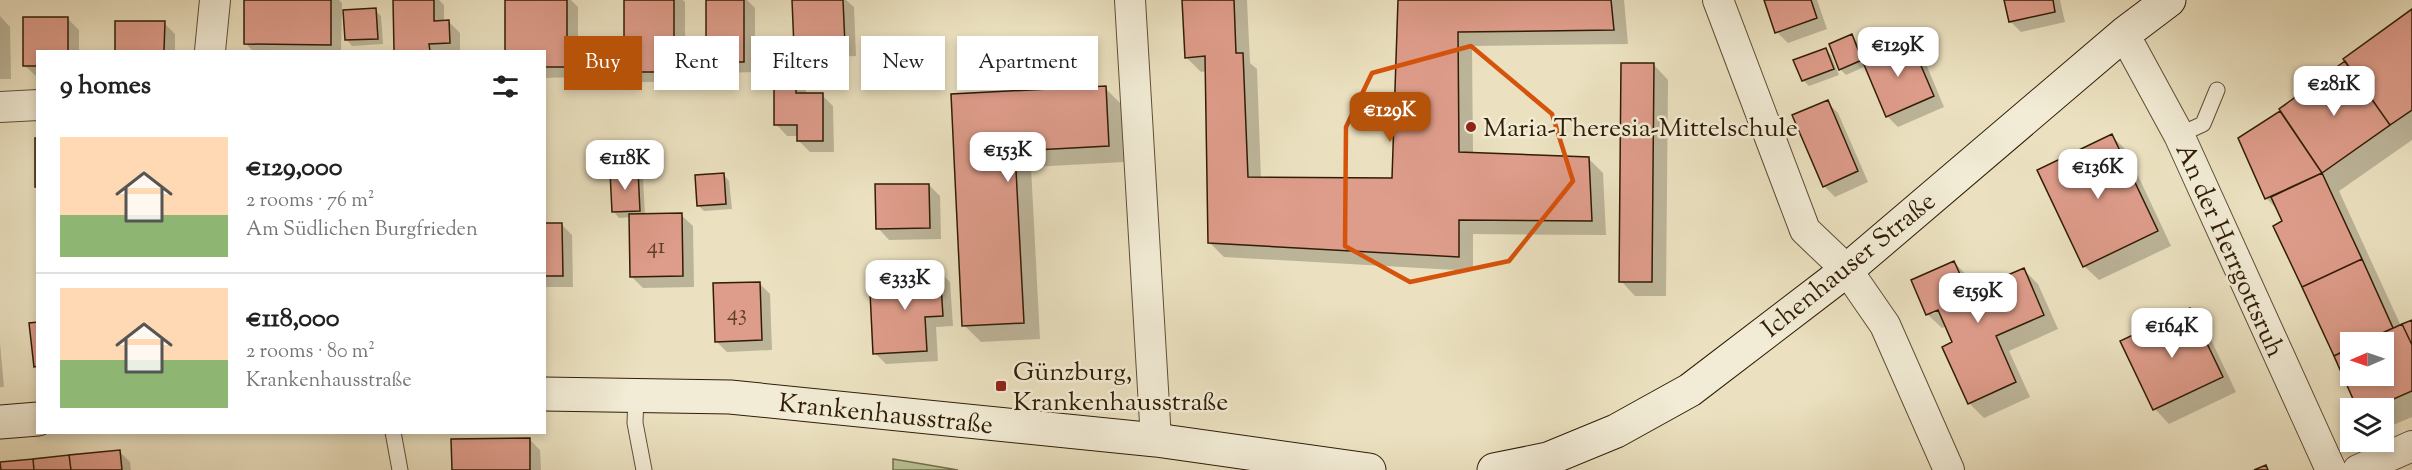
<!DOCTYPE html>
<html lang="en">
<head>
<meta charset="utf-8">
<style>
	:root { --surface:#fff; --page:#f2f2f2; --text:#222; --muted:#767676; --line:#e0e0e0; --accent:#b45309 }
	body { margin:0; font-family:"Sorts Mill Goudy",serif; background:var(--page); color:var(--text); height:100vh; display:flex; flex-direction:column; font-size:22px; white-space:nowrap }
	* { box-sizing:border-box; margin:0 }
	p { font-size:20px; color:var(--muted) }
	.icon { flex:none; width:33px; height:33px; fill:none; stroke:currentColor; stroke-width:2; stroke-linecap:round; stroke-linejoin:round }
	.map { position:relative; flex:1; overflow:hidden }
	.details { position:absolute; left:36px; top:50px; width:510px; height:384px; display:flex; flex-direction:column; background:var(--surface); border-radius:0px; box-shadow:0 3px 9px #0003 }
	.details>* { flex:none }
	.guide { position:absolute; left:564px; top:36px; width:570px; height:54px; display:flex; gap:12px }
	.needle { width:39px; rotate:268deg }
	.fabs { position:absolute; left:2340px; top:332px; display:grid; gap:12px }
	.fabs a { display:grid; place-items:center; width:54px; height:54px; border-radius:0px; background:var(--surface); box-shadow:0 3px 9px #0003; font-size:30px }
	.price { position:absolute; translate:-50% -51px; padding:0 14px; border-radius:12px; background:#fff; color:#222; font-size:20px; line-height:39px; filter:drop-shadow(0 2px 3px #0008) }
	.price::after { content:''; position:absolute; left:50%; top:36px; width:18px; height:14px; margin-left:-9px; background:inherit; clip-path:polygon(0 0,100% 0,50% 100%) }
	.price.active { background:var(--accent); color:#fff }
	ul { padding:0; list-style:none }
	li { display:flex; align-items:center; gap:18px; height:150px; padding:0 24px }
	li+li { border-top:2px solid var(--line) }
	li span { display:grid; place-items:center; flex:none; width:168px; height:120px; border-radius:0px; color:#555 }
	li>.icon { margin-inline-start:auto }
	span .icon { width:72px; height:72px; fill:#fffc; stroke-width:1 }
	li b { font-size:26px }
	h2 { display:flex; justify-content:space-between; align-items:center; height:72px; padding:0 24px; font-size:26px }
	.chip { padding:0 21px; border-radius:0px; background:var(--surface); box-shadow:0 3px 9px #0003; font-size:21px; line-height:54px }
	.chip.active { background:var(--accent); color:#fff }
	.map>svg:first-child { display:block }
</style>
</head>
<body>
<div class="map">
<svg width="2412" height="470" viewBox="0 0 2412 470">
	<rect width="100%" height="100%" fill="#ebe1c0"/>
	<filter id="stains"><feTurbulence type="fractalNoise" baseFrequency=".00333" numOctaves="4"/><feColorMatrix values="0 0 0 0 .2 0 0 0 0 .09 0 0 0 0 .02 0 0 0 .5 -.17"/></filter>
	<radialGradient id="worn" r=".72"><stop offset=".6" stop-color="#630" stop-opacity="0"/><stop offset="1" stop-color="#630" stop-opacity=".3"/></radialGradient>
	<path fill="#b8c292" stroke="#74704c" stroke-width="1.5" d="M 893,459 L 958,470 L 893,470 Z"/>
	<path fill="#0003" fill-rule="evenodd" d="M 245,0 L 339,0 L 342,3 L 341,51 L 253,51 L 245,43 Z
		M 395,0 L 439,0 L 444,5 L 444,22 L 449,22 L 460,33 L 460,51 L 396,51 Z
		M 506,0 L 571,0 L 578,7 L 578,77 L 544,78 L 544,51 L 507,51 Z
		M 626,0 L 683,0 L 685,2 L 685,82 L 637,82 L 626,71 Z
		M 707,0 L 747,0 L 755,8 L 755,72 L 719,73 L 708,62 Z
		M 793,0 L 846,0 L 854,7 L 856,56 L 806,58 L 795,47 Z
		M 1183,0 L 1247,0 L 1250,63 L 1257,69 L 1261,179 L 1394,180 L 1400,0 L 1624,0 L 1628,44 L 1472,46 L 1473,154 L 1588,158 L 1603,173 L 1606,235 L 1473,234 L 1473,271 L 1224,257 L 1209,242 L 1207,71 L 1201,72 L 1186,57 Z
		M 1765,0 L 1817,0 L 1827,29 L 1788,43 L 1777,32 Z
		M 2006,0 L 2060,0 L 2065,22 L 2021,32 L 2010,21 Z
		M 375,10 L 381,16 L 383,44 L 352,46 L 347,40 Z
		M 2412,11 L 2412,140 L 2339,191 L 2401,326 L 2412,322 L 2412,417 L 2384,429 L 2384,408 L 2358,408 L 2284,222 L 2279,211 L 2266,198 L 2240,139 L 2282,112 ZM 2350,342 L 2384,342 L 2384,375 L 2350,375 Z
		M 0,16 L 10,27 L 11,79 L 0,79 Z
		M 25,18 L 68,19 L 79,30 L 79,51 L 38,51 L 38,76 L 36,76 L 24,65 Z
		M 164,23 L 175,34 L 175,51 L 117,51 Z
		M 1851,36 L 1857,42 L 1864,61 L 1910,41 L 1921,52 L 1944,107 L 1898,127 L 1887,116 L 1866,66 L 1846,75 L 1840,69 L 1831,45 Z
		M 1825,49 L 1831,55 L 1839,75 L 1809,86 L 1803,80 Z
		M 1654,65 L 1668,80 L 1666,296 L 1635,296 L 1621,281 Z
		M 795,77 L 806,88 L 806,95 L 822,95 L 833,106 L 834,152 L 810,152 L 799,141 L 798,136 L 787,136 L 776,124 Z
		M 1105,88 L 1122,105 L 1125,162 L 1031,167 L 1040,339 L 981,342 L 964,325 L 952,96 Z
		M 1827,102 L 1838,113 L 1868,182 L 1835,197 L 1824,186 Z
		M 2112,136 L 2126,150 L 2171,246 L 2099,280 L 2084,266 Z
		M 638,172 L 643,178 L 645,216 L 681,215 L 693,226 L 694,287 L 643,288 L 632,277 L 631,217 L 619,218 L 614,212 Z
		M 724,175 L 729,181 L 732,209 L 704,211 L 698,205 Z
		M 929,185 L 940,196 L 941,239 L 889,240 L 878,228 Z
		M 544,224 L 561,224 L 572,235 L 573,287 L 544,287 Z
		M 1954,262 L 1968,277 L 1975,291 L 2023,269 L 2038,284 L 2058,329 L 2009,351 L 2030,397 L 1984,418 L 1969,403 L 1954,343 L 1947,326 L 1942,328 L 1927,314 ZM 1946,308 L 1932,314 L 1932,310 Z
		M 939,271 L 950,282 L 953,326 L 936,327 L 938,361 L 886,364 L 875,353 Z
		M 759,283 L 770,294 L 772,350 L 727,352 L 716,341 Z
		M 2190,310 L 2204,325 L 2236,392 L 2169,424 L 2155,409 Z
		M 0,343 L 4,387 L 0,387 Z
		M 529,439 L 540,450 L 541,470 L 453,470 Z
		M 119,451 L 130,462 L 131,470 L 0,470 L 0,464 Z"/>
	<path fill="#de9c8a" stroke="#301d05" stroke-width="1.5" d="M 244,0 L 331,0 L 331,45 L 244,44 Z
		M 393,0 L 434,0 L 434,21 L 449,20 L 450,43 L 429,44 L 430,51 L 394,51 Z
		M 505,0 L 567,0 L 567,67 L 544,67 L 544,51 L 505,51 Z
		M 624,0 L 674,0 L 674,72 L 624,72 Z
		M 706,0 L 744,0 L 744,62 L 706,62 Z
		M 792,0 L 843,0 L 845,45 L 794,48 Z
		M 1182,0 L 1234,0 L 1236,53 L 1243,53 L 1248,177 L 1392,178 L 1398,0 L 1611,0 L 1614,30 L 1458,32 L 1459,152 L 1589,157 L 1592,221 L 1459,220 L 1459,257 L 1208,243 L 1205,56 L 1185,58 Z
		M 1764,0 L 1811,0 L 1817,18 L 1775,33 Z
		M 2004,0 L 2053,0 L 2055,12 L 2009,22 Z
		M 376,8 L 378,39 L 345,40 L 343,10 Z
		M 2412,9 L 2412,110 L 2390,125 L 2343,59 Z
		M 23,17 L 68,17 L 68,51 L 38,51 L 38,66 L 23,66 Z
		M 115,21 L 165,21 L 164,51 L 115,51 Z
		M 1852,34 L 1862,60 L 1839,70 L 1829,44 Z
		M 1910,40 L 1934,96 L 1886,117 L 1862,60 Z
		M 1826,48 L 1834,69 L 1802,81 L 1793,60 Z
		M 2345,61 L 2390,125 L 2322,173 L 2279,109 Z
		M 1621,63 L 1654,63 L 1652,282 L 1619,282 Z
		M 774,75 L 796,75 L 796,93 L 823,93 L 823,141 L 797,141 L 797,125 L 774,125 Z
		M 1106,86 L 1109,146 L 1015,151 L 1024,323 L 962,326 L 951,94 Z
		M 1828,100 L 1858,171 L 1823,187 L 1792,115 Z
		M 2280,111 L 2322,173 L 2265,199 L 2238,138 Z
		M 2112,134 L 2158,231 L 2083,267 L 2037,170 Z
		M 35,138 L 38,138 L 38,187 L 35,187 Z
		M 638,170 L 640,211 L 612,212 L 610,172 Z
		M 724,173 L 726,204 L 697,206 L 695,175 Z
		M 2322,173 L 2362,259 L 2302,287 L 2273,226 L 2282,221 L 2271,197 Z
		M 875,184 L 929,184 L 930,228 L 876,229 Z
		M 682,213 L 683,276 L 630,277 L 629,214 Z
		M 544,223 L 562,223 L 563,276 L 544,276 Z
		M 2362,259 L 2393,328 L 2363,342 L 2350,342 L 2350,348 L 2334,356 L 2302,287 Z
		M 1954,261 L 1968,292 L 2024,268 L 2044,315 L 1996,336 L 2016,382 L 1968,404 L 1942,347 L 1952,342 L 1938,310 L 1926,315 L 1911,280 Z
		M 940,270 L 943,316 L 925,317 L 927,351 L 873,354 L 870,292 L 885,291 L 885,273 Z
		M 760,282 L 762,340 L 715,342 L 713,283 Z
		M 2190,308 L 2223,377 L 2153,410 L 2120,341 Z
		M 2412,320 L 2412,345 L 2402,324 Z
		M 38,322 L 38,366 L 34,367 L 29,323 Z
		M 2402,324 L 2412,345 L 2412,391 L 2373,408 L 2357,408 L 2334,356 L 2350,348 L 2350,375 L 2384,375 L 2384,342 L 2363,342 Z
		M 530,438 L 530,470 L 452,470 L 451,439 Z
		M 120,450 L 122,470 L 71,470 L 69,455 Z
		M 69,455 L 71,470 L 34,470 L 33,459 Z
		M 33,459 L 34,470 L 1,470 L 0,462 Z
		M 2266,465 L 2268,470 L 2254,470 Z"/>
	<g fill="none" stroke-linecap="round" stroke-linejoin="round">
		<defs>
			<path id="lane" d="M 2179,135 L 2203,124 L 2217,90
				M 636,395 L 635,423 L 644,470
				M 393,432 L 400,470"/>
			<path id="street" d="M 1130,0 L 1156,440
				M 1718,0 L 1805,230 L 1847,270 L 1885,325 L 1949,470
				M 2124,34 L 2179,135 L 2331,470
				M 210,51 L 215,0
				M 0,107 L 38,105
				M 2358,470 L 2412,446"/>
			<path id="secondary" d="M 544,394 L 730,397 L 1156,440 L 1369,470
				M 0,422 L 38,419
				M 1494,470 L 1548,459 L 1616,431 L 1690,390 L 1847,270 L 2124,34 L 2169,0"/>
		</defs>
		<use href="#lane" stroke="#5f4e34" stroke-width="17"/>
		<use href="#street" stroke="#5f4e34" stroke-width="32"/>
		<use href="#secondary" stroke="#301d05" stroke-width="35"/>
		<use href="#lane" stroke="#f2ecd6" stroke-width="15"/>
		<use href="#street" stroke="#f2ecd6" stroke-width="30"/>
		<use href="#secondary" stroke="#f2ecd6" stroke-width="33"/>
	</g>
	<path fill="none" stroke="#d6530b" stroke-width="4.5" stroke-linejoin="round" d="M 1471,46 L 1552,114 L 1573,181 L 1509,261 L 1410,282 L 1345,246 L 1346,127 L 1372,73 Z"/>
	<g fill="#8f2418" stroke="#f2ecd6" stroke-width="2">
		<circle cx="1471" cy="127" r="6"/>
		<rect x="995" y="380" width="12" height="12" rx="3"/>
	</g>
	<g text-anchor="middle" stroke-width="5" stroke-linejoin="round" paint-order="stroke">
		<g font-size="22" fill="#5c3d26">
			<text x="656" y="253">41</text>
			<text x="737" y="320">43</text>
		</g>
		<g font-size="26" fill="#301d05" stroke="#f2ecd6" text-anchor="start">
			<text x="1483" y="136">Maria-Theresia-Mittelschule</text>
			<text x="1013" y="380">Günzburg,<tspan x="1013" dy="30">Krankenhausstraße</tspan></text>
		</g>
		<g font-size="26" fill="#301d05" stroke="#f2ecd6">
			<text transform="translate(2231 250) rotate(66)" y="9">An der Herrgottsruh</text>
			<text transform="translate(1848 264) rotate(-39)" y="9">Ichenhauser Straße</text>
			<text transform="translate(886 413) rotate(6)" y="9">Krankenhausstraße</text>
		</g>
	</g>
	<rect width="100%" height="100%" filter="url(#stains)"/>
	<rect width="100%" height="100%" fill="url(#worn)"/>
</svg>
<div class="fabs">
<a><svg class="needle" viewBox="-14 -14 28 28"><path d="M0-13l5 13h-10z" fill="#e53935"/><path d="M0 13l5-13h-10z" fill="#767676"/></svg></a>
<a><svg class="icon" aria-label="layers" viewBox="0 0 24 24"><path d="M12 4l9 5-9 5-9-5zM3 14l9 5 9-5"/></svg></a>
</div>
<b class="price" style="left:1898px;top:78px">€129K</b>
<b class="price" style="left:2334px;top:117px">€281K</b>
<b class="price active" style="left:1390px;top:143px">€129K</b>
<b class="price" style="left:1008px;top:183px">€153K</b>
<b class="price" style="left:625px;top:191px">€118K</b>
<b class="price" style="left:2098px;top:200px">€136K</b>
<b class="price" style="left:905px;top:311px">€333K</b>
<b class="price" style="left:1978px;top:324px">€159K</b>
<b class="price" style="left:2172px;top:359px">€164K</b>
<div class="guide">
<a class="chip active">Buy</a>
<a class="chip">Rent</a>
<a class="chip">Filters</a>
<a class="chip">New</a>
<a class="chip">Apartment</a>
</div>
<section class="details">
<h2>9 homes<svg class="icon" aria-label="filters" viewBox="0 0 24 24"><path d="M4 7h16M4 17h16"/><circle cx="9" cy="7" r="2"/><circle cx="15" cy="17" r="2"/></svg></h2>
<ul>
<li><span style="background:linear-gradient(#ffd9b3 65%,#8fb573 0)"><svg class="icon" aria-label="home" viewBox="0 0 24 24"><path d="M3 11l9-7 9 7M6 9v11h12V9"/></svg></span><div><b>€129,000</b><p>2 rooms · 76 m²</p><p>Am Südlichen Burgfrieden</p></div></li>
<li><span style="background:linear-gradient(#ffd9b3 60%,#8fb573 0)"><svg class="icon" aria-label="home" viewBox="0 0 24 24"><path d="M3 11l9-7 9 7M6 9v11h12V9"/></svg></span><div><b>€118,000</b><p>2 rooms · 80 m²</p><p>Krankenhausstraße</p></div></li>
</ul>
</section>
</div>
</body>
</html>
